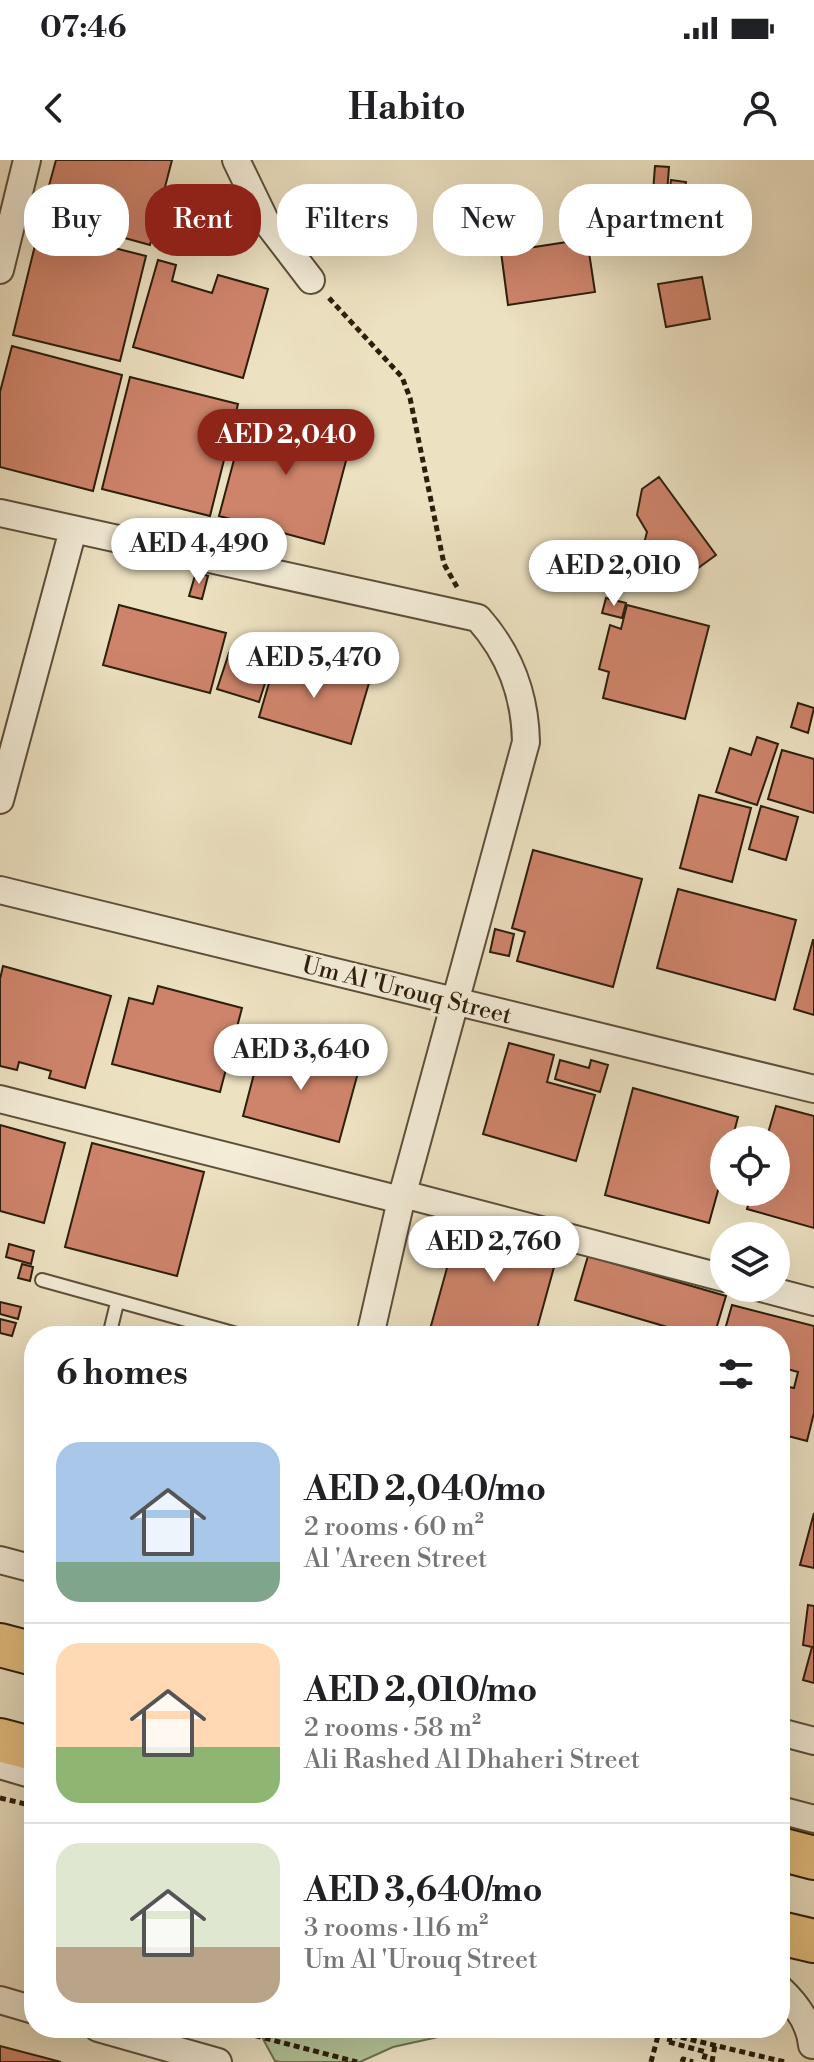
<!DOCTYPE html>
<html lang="en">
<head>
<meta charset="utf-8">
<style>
	:root { --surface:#fff; --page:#f2f2f2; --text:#202124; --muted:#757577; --line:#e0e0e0; --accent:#8f2418 }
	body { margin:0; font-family:"Libre Bodoni",serif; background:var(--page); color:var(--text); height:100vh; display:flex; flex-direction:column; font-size:30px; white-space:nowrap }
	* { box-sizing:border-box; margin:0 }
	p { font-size:26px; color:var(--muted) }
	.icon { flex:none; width:44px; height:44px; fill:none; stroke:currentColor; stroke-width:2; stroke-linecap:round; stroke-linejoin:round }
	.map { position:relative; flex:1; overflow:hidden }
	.details { position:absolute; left:24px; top:1166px; width:766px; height:712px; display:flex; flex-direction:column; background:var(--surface); border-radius:32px; box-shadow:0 8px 32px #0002 }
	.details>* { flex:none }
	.guide { position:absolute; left:24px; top:24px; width:766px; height:72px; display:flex; gap:16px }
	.controls { position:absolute; left:710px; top:966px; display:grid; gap:16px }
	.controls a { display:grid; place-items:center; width:80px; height:80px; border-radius:50%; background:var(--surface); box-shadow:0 8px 32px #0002; font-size:40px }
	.price { position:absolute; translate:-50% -68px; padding:0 18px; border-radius:28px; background:#fff; color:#222; font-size:26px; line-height:52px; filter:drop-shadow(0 2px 4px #0008) }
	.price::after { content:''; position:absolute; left:50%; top:48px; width:24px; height:18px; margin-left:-12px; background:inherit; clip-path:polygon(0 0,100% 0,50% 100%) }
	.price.active { background:var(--accent); color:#fff }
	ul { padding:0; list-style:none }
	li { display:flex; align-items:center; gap:24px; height:200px; padding:0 32px }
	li+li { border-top:2px solid var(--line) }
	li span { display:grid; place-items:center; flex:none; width:224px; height:160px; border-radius:24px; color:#555 }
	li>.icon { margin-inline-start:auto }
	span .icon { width:96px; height:96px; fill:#fffc; stroke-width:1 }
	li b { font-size:34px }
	h2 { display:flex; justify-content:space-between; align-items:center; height:96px; padding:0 32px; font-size:34px }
	.tag { padding:0 28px; border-radius:32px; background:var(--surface); box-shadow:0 8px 32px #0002; font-size:28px; line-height:72px }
	.tag.active { background:var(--accent); color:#fff }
	.status { display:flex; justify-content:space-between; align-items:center; height:56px; padding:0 40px; background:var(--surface); direction:ltr }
	.status svg { height:22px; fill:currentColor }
	header { display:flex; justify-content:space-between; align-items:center; height:104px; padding:0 32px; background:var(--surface); font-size:36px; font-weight:800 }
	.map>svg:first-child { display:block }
</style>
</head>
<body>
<div class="status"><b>07:46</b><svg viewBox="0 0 49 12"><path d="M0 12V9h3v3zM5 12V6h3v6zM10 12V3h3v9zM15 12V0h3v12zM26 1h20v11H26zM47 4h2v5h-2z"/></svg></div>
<header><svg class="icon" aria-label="back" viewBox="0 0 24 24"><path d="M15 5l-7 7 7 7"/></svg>Habito<svg class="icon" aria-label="person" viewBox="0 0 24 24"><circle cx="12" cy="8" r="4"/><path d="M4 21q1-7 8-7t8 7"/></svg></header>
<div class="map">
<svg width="814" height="1902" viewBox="0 0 814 1902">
	<rect width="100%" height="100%" fill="#ece1c1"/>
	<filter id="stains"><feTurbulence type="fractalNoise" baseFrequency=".0025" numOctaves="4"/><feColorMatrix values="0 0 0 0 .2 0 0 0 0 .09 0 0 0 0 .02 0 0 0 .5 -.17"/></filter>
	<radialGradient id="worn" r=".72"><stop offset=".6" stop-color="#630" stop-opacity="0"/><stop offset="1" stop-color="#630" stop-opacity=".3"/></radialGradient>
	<path fill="#b4c396" stroke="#707051" stroke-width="2" d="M 257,1868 L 460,1868 L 461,1872 L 393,1887 L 360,1902 L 280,1902 L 275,1901 Z"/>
	<path fill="#ce846b" stroke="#2d1e0c" stroke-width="2" d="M 56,0 L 172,0 L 150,85 L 41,55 Z
		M 655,6 L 669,7 L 667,33 L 653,32 Z
		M 671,20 L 686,22 L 682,48 L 660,44 L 661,36 L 669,37 Z
		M 39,69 L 146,96 L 120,201 L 13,175 Z
		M 587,79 L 595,132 L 508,145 L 501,92 Z
		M 158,100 L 176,105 L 172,121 L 212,133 L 218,115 L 268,129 L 243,218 L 133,187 Z
		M 702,117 L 710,159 L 666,167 L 658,124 Z
		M 12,186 L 122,215 L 93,331 L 0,307 L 0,232 Z
		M 130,217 L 238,244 L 210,356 L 102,329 Z
		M 247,251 L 352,278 L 324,384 L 219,356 Z
		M 659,317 L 716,395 L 679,422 L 637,410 L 647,372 L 637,355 L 642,329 Z
		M 196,412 L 208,416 L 202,439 L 189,436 Z
		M 606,438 L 626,443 L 622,458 L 602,453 Z
		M 119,445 L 226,473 L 210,533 L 103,505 Z
		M 627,445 L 709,466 L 685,559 L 603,538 L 609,512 L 599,509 L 610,465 L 621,469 Z
		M 261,484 L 276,489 L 259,542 L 217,529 L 229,493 L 256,501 Z
		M 277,496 L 369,523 L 351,584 L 259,557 Z
		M 798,543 L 814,548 L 808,573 L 791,567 Z
		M 757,577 L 778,584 L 757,645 L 716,632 L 730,588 L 751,595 Z
		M 782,590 L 814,599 L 814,653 L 768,639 Z
		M 699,635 L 751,648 L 732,722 L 680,708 Z
		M 761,646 L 798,657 L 786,700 L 749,689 Z
		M 533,690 L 642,719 L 613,827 L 517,801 L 525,772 L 512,768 Z
		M 678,729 L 796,760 L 775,840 L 657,808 Z
		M 495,769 L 514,774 L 509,796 L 490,792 Z
		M 813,780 L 814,780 L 814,855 L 794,849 Z
		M 3,806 L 111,836 L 85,928 L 49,918 L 51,911 L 19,902 L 17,910 L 0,906 L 0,819 Z
		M 158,826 L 242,848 L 220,932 L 112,904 L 129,838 L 153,844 Z
		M 262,883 L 302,894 L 305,884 L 321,888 L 318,898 L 359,909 L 339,982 L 243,956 Z
		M 509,883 L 554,895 L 547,922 L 595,935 L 576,1001 L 483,974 Z
		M 560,900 L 589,908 L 591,900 L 608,905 L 600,932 L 555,919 Z
		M 633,928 L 738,957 L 732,980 L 724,980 L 724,1009 L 709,1063 L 605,1035 Z
		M 776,946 L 814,956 L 814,1068 L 747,1049 L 752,1032 L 776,1032 L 776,980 L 766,980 Z
		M 0,965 L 65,983 L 44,1063 L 0,1051 Z
		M 92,983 L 204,1012 L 177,1116 L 65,1087 Z
		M 460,1061 L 559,1089 L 535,1176 L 429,1173 Z
		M 9,1084 L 34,1091 L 31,1104 L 6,1097 Z
		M 588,1096 L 726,1136 L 714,1176 L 680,1176 L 681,1171 L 575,1140 Z
		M 22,1104 L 33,1107 L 30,1121 L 18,1118 Z
		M 0,1142 L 21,1147 L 18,1159 L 0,1154 Z
		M 732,1145 L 814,1166 L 814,1253 L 807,1281 L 780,1274 L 780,1225 L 794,1228 L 798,1212 L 780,1207 L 780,1176 L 724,1173 Z
		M 0,1159 L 16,1163 L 12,1176 L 0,1173 Z
		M 814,1353 L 814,1408 L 800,1405 Z
		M 808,1445 L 814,1446 L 814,1523 L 803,1520 L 812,1487 L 803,1485 Z
		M 0,1886 L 61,1902 L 0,1902 Z"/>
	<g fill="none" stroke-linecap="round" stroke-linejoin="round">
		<defs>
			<path id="service" d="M 42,1120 L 244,1176
				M 109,1176 L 117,1143"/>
			<path id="minor" d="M 236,0 L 265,60 L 311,120
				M 0,110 L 27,0
				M 0,353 L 478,458 C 510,494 525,534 526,582 L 401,1040 L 370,1176
				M 0,640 L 73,370
				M 0,730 L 814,929
				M 0,939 L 401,1040
				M 403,1034 L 724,1118
				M 761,1128 L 814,1142
				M 0,1400 L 34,1409
				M 780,1572 L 814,1581
				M 0,1605 L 34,1615
				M 780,1650 L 814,1659
				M 780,1829 C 796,1844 810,1863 812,1885
				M 0,1840 L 34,1850
				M 98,1868 L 218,1902"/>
			<path id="primary" d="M 0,1485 L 34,1494
				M 0,1580 L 34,1589
				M 780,1689 L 814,1698
				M 780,1773 L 814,1781"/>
		</defs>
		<use href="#service" stroke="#5d4f39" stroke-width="16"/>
		<use href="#minor" stroke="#5d4f39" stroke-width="30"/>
		<use href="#primary" stroke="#2d1e0c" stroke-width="46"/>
		<path stroke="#2d1e0c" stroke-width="5" stroke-dasharray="6 4" stroke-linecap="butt" d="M 329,138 L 402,217 L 410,238 L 444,404 L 457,427
			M 0,1638 L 34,1646
			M 226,1868 L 357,1902
			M 642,1868 L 785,1902
			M 669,1882 L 706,1892 L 703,1902
			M 651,1902 L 659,1872
			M 682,1902 L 683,1899 L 693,1902
			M 712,1902 L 715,1885"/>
		<use href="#service" stroke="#f3ecd7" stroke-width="12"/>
		<use href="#minor" stroke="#f3ecd7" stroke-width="26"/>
		<use href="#primary" stroke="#e6c080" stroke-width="42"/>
		<path stroke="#2d1e0c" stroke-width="5" stroke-dasharray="6 4" stroke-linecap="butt" d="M 669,1882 L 672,1868"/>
	</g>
	<g text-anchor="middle" stroke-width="6" stroke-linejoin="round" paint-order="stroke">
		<g font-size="24" fill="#2d1e0c" stroke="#f3ecd7">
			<text transform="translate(407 830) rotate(14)" y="8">Um Al 'Urouq Street</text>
		</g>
	</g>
	<rect width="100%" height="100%" filter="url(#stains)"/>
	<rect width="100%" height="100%" fill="url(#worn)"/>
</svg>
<div class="controls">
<a><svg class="icon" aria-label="locate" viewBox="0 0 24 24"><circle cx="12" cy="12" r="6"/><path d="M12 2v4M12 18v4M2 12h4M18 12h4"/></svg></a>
<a><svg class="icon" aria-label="layers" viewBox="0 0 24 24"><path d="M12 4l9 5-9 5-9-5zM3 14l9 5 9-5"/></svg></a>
</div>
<b class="price active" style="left:286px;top:317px">AED 2,040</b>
<b class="price" style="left:199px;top:426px">AED 4,490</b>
<b class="price" style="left:614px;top:448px">AED 2,010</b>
<b class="price" style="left:314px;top:540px">AED 5,470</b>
<b class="price" style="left:301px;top:932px">AED 3,640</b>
<b class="price" style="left:494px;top:1124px">AED 2,760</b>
<div class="guide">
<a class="tag">Buy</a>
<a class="tag active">Rent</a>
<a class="tag">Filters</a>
<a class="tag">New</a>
<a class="tag">Apartment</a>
</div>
<section class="details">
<h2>6 homes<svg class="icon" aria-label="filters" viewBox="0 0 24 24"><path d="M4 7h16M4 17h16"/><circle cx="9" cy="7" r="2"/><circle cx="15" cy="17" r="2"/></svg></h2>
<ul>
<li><span style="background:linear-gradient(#a9c7e8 75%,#7fa58c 0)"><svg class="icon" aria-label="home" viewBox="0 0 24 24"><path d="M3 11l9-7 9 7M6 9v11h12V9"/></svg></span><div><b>AED 2,040/mo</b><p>2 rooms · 60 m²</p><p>Al 'Areen Street</p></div></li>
<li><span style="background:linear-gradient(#ffd9b3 65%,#8fb573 0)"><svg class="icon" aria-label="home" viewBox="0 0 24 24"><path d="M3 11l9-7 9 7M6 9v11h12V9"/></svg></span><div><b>AED 2,010/mo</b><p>2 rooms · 58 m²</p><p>Ali Rashed Al Dhaheri Street</p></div></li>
<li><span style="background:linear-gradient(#dfe7d0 65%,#b9a48a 0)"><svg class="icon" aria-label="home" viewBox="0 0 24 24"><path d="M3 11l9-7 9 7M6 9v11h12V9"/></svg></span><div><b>AED 3,640/mo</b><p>3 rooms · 116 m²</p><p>Um Al 'Urouq Street</p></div></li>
</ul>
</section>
</div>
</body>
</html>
